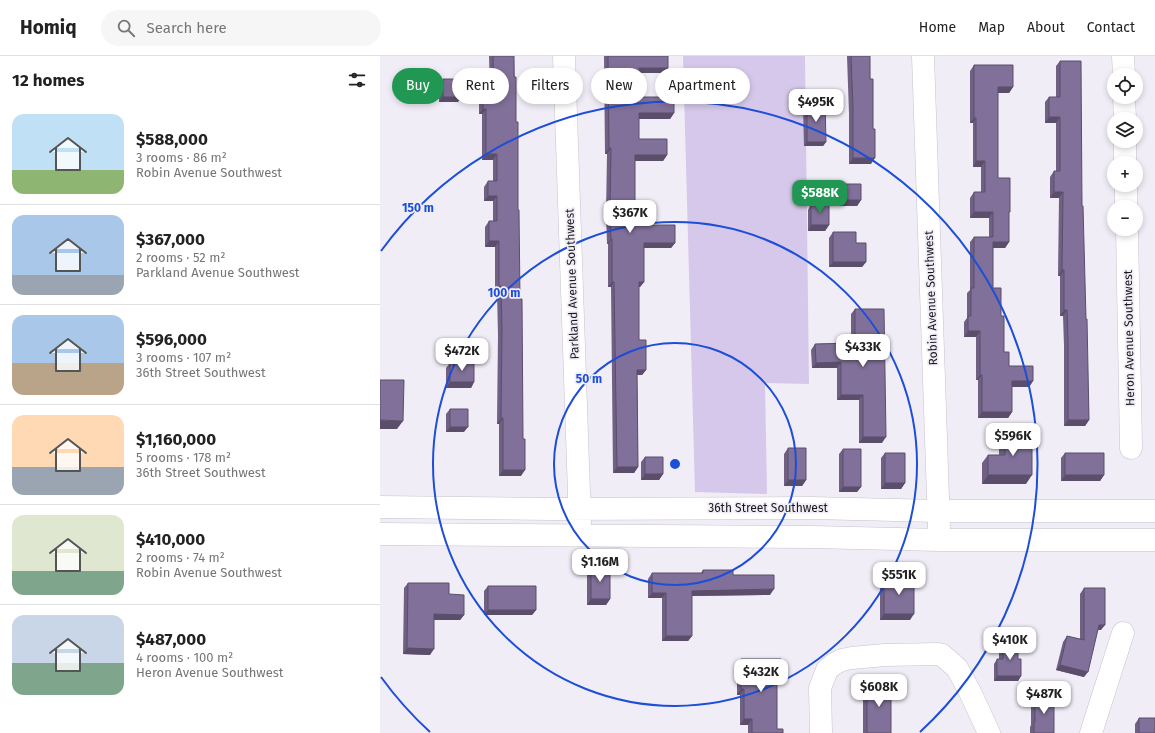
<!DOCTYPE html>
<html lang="en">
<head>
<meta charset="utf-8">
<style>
	:root { --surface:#fff; --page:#f6f6f6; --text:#222; --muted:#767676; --line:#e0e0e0; --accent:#209854 }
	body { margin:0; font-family:"Fira Sans",sans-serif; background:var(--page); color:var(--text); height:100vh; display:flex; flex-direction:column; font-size:15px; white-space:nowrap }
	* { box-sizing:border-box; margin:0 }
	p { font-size:13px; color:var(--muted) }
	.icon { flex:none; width:22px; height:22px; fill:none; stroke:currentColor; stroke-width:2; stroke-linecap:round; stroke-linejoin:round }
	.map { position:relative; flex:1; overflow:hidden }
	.side { display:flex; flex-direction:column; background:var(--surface); width:380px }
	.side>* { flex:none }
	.hud { position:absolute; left:12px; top:12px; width:380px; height:36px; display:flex; gap:8px }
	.buttons { position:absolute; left:727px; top:12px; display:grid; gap:8px }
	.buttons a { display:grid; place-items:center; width:36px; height:36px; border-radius:50%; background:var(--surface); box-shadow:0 2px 6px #0003; font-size:20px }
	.price { position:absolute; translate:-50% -34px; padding:0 9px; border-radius:8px; background:#fff; color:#222; font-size:13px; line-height:26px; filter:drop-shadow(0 1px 2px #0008) }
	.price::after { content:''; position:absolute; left:50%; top:24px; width:12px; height:9px; margin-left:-6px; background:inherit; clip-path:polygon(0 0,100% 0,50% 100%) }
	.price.on { background:var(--accent); color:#fff }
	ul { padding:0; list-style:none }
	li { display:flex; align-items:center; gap:12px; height:100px; padding:0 12px }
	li+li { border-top:1px solid var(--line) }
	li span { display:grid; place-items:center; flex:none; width:112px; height:80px; border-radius:12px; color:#555 }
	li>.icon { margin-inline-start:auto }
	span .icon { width:48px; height:48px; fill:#fffc; stroke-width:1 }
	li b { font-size:17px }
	h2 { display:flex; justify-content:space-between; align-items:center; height:48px; padding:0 12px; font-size:17px }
	.pill { padding:0 14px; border-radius:18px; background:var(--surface); box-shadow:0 2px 6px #0003; font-size:14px; line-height:36px }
	.pill.on { background:var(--accent); color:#fff }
	header { display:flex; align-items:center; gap:24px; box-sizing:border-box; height:56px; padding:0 20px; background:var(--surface); border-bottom:1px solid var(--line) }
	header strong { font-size:19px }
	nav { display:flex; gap:22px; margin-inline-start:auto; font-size:14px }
	.search { width:280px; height:36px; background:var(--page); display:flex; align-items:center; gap:10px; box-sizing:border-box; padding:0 14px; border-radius:22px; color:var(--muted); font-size:15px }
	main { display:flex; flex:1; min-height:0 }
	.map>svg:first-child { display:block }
</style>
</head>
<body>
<header>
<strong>Homiq</strong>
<div class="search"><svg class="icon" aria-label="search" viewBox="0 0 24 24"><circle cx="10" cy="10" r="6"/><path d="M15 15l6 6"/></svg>Search here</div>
<nav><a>Home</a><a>Map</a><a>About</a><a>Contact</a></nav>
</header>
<main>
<section class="side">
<h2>12 homes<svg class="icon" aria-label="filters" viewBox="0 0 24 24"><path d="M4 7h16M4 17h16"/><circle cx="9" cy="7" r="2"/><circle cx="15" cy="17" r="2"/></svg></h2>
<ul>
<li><span style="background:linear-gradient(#bfe0f5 70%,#8fb573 0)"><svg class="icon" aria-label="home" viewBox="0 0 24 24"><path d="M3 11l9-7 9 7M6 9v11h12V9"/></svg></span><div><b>$588,000</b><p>3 rooms · 86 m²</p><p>Robin Avenue Southwest</p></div></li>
<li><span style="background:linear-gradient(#a9c7e8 75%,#9aa5b1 0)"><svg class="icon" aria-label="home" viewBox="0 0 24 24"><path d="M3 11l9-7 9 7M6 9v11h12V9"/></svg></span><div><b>$367,000</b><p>2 rooms · 52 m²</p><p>Parkland Avenue Southwest</p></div></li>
<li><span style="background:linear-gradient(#a9c7e8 60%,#b9a48a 0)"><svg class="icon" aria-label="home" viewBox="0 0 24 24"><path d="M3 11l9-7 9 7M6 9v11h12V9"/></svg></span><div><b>$596,000</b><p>3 rooms · 107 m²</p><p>36th Street Southwest</p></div></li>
<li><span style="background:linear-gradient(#ffd9b3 65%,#9aa5b1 0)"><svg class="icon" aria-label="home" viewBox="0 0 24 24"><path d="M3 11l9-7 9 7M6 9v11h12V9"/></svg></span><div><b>$1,160,000</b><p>5 rooms · 178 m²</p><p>36th Street Southwest</p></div></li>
<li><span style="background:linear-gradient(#dfe7d0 70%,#7fa58c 0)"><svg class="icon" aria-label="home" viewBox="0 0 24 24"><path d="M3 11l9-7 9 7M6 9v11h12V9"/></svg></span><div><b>$410,000</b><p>2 rooms · 74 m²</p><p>Robin Avenue Southwest</p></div></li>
<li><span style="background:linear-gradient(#c9d6e8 60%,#7fa58c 0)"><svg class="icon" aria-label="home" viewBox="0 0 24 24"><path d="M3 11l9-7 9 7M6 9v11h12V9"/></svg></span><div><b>$487,000</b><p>4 rooms · 100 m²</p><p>Heron Avenue Southwest</p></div></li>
</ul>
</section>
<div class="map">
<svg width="775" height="677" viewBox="0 0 775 677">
	<rect width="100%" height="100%" fill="#f1edf7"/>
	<path fill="#d5c8ea" d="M 303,0 L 425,0 L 429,328 L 385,327 L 387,438 L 315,436 Z"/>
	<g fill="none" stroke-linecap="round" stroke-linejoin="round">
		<defs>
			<path id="minor" d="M 184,0 L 200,467
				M 543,0 L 559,471
				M 743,0 L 744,19
				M 744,41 L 745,63
				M 745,85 L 745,107
				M 746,129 L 746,151
				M 747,173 L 751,392
				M 0,451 L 171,453 L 431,452 L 559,455 L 775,455
				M 0,478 L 432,481 L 559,484 L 775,484
				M 441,677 L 440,632 L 447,614 L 454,608 L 462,604 L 472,602 L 505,599 L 558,598 L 562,599 L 577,612 L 590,636 L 609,677
				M 711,677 L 743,577"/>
		</defs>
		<use href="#minor" stroke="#c6c2cc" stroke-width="23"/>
		<use href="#minor" stroke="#fff" stroke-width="22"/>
	</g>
	<path fill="#6f6084" d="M 109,0 L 134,0 L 136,66 L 138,154 L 141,420 L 119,420 L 119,368 L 117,368 L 118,279 L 117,236 L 115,236 L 115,191 L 105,191 L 105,171 L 109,165 L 113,165 L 113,145 L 104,145 L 104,131 L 108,125 L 113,125 L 113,104 L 102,104 L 102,58 L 99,58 L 99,42 L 103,37 L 110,37 Z
		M 224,0 L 288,0 L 288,12 L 284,17 L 259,17 L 259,41 L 294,57 L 290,63 L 259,63 L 259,83 L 287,99 L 283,105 L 255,105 L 255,151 L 262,169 L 295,187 L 291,192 L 264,192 L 264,226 L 260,231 L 259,231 L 259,284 L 266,314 L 262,319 L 257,319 L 258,411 L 254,417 L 233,417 L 231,231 L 228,231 L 228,188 L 227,188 L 226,157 L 227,98 L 225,98 Z
		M 467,0 L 490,0 L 491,108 L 469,108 L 469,58 Z
		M 680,5 L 702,150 L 709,364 L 705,370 L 684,370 L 684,290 L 683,260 L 680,260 L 680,220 L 678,220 L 679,142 L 670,142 L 670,121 L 674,115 L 676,115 L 676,67 L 665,67 L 665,46 L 669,41 L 676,41 L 676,10 Z
		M 594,9 L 633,31 L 629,37 L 618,37 L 618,122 L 629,158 L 629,186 L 625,192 L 613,192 L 613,232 L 621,260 L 624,296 L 629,310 L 653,325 L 649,331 L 632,331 L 632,356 L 628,362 L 598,362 L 598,324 L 596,324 L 596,281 L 584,281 L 584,266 L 587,262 L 587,237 L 590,234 L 590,186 L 594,181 L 609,181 L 609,162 L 590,162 L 590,142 L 594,136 L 601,136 L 601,111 L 593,111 L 593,67 L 590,67 L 590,15 Z
		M 63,23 L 78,46 L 59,46 L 59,28 Z
		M 427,47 L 446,86 L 443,90 L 424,90 L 423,52 Z
		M 459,128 L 481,144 L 477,150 L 455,150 L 455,134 Z
		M 431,148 L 449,169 L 445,175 L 428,175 L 428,154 Z
		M 453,176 L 476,187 L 486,206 L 482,211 L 449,211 L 449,182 Z
		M 475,253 L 502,387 L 479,387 L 479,344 L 457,344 L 457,312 L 432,312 L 431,294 L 435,288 L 471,287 L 471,258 Z
		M 70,307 L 94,326 L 91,332 L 66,332 L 66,312 Z
		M 70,353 L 84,376 L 66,376 L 66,358 Z
		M 625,379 L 646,428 L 602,428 L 602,407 L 608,399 L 619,399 L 619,387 Z
		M 408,392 L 426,424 L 422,430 L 404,430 L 404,398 Z
		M 463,393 L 481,431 L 477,436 L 459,436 L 459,398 Z
		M 505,397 L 525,427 L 521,433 L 501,433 L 501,402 Z
		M 685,397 L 724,419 L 720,425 L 681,425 L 681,402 Z
		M 265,401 L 283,418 L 279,424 L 261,424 L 261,406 Z
		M 211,511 L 230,543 L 226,549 L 207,549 L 207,517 Z
		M 323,514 L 353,519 L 390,539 L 312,540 L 312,580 L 308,585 L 282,585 L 282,542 L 268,542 L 268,523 L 272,517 L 321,517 Z
		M 504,521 L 530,564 L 500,564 L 500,527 Z
		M 28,527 L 84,559 L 80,564 L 54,564 L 50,599 L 23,598 L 24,532 Z
		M 108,530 L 156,554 L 152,559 L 104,559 L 104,535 Z
		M 704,532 L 721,574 L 718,574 L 704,621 L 676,614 L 683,586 L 687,580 L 700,583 L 700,538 Z
		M 623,586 L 638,603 L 641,620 L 638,625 L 614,625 L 614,608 L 617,603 L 619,603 L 619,590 Z
		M 361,603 L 397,628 L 397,673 L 403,677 L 368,677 L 368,669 L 360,669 L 360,639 L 357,639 L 357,609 Z
		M 487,628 L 511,677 L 483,677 L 483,634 Z
		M 655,641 L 674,677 L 650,677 L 650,671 L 651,669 L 651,646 Z
		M 759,662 L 775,677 L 755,677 L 755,668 Z"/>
	<path fill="#5a4e6b" d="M 259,12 L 288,12 L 284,17 L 255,17 Z
		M 618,31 L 633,31 L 629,37 L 614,37 Z
		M 63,41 L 82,41 L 78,46 L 59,46 Z
		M 103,53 L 106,53 L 102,58 L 99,58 Z
		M 259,57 L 294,57 L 290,63 L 255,63 Z
		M 669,61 L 680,61 L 676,67 L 665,67 Z
		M 594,62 L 596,62 L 593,67 L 590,67 Z
		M 427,86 L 446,86 L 443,90 L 424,90 Z
		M 229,92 L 231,92 L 227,98 L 225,98 Z
		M 106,98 L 117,98 L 113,104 L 102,104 Z
		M 255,99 L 287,99 L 283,105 L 251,105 Z
		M 473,102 L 495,102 L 491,108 L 469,108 Z
		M 596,105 L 605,105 L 601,111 L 593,111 Z
		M 674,136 L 683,136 L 679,142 L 670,142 Z
		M 108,140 L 117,140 L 113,145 L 104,145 Z
		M 459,144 L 481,144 L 477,150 L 455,150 Z
		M 594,156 L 613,156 L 609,162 L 590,162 Z
		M 431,169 L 449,169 L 445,175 L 428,175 Z
		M 231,183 L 232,183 L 228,188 L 227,188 Z
		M 109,185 L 119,185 L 115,191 L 105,191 Z
		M 613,186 L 629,186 L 625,192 L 609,192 Z
		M 264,187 L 295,187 L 291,192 L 260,192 Z
		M 453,206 L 486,206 L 482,211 L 449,211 Z
		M 682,214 L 684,214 L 680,220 L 678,220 Z
		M 232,226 L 234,226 L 231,231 L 228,231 Z
		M 259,226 L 264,226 L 260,231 L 255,231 Z
		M 119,230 L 121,230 L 117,236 L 115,236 Z
		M 684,254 L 687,254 L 683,260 L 680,260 Z
		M 588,275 L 600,275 L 596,281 L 584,281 Z
		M 461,306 L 457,312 L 432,312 L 436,307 Z
		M 257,314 L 266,314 L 262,319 L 253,319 Z
		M 600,319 L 602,319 L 598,324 L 596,324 Z
		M 632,325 L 653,325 L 649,331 L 628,331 Z
		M 70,326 L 94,326 L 91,332 L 66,332 Z
		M 461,339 L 483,339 L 479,344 L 457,344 Z
		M 602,356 L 632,356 L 628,362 L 598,362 Z
		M 121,362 L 123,362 L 119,368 L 117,368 Z
		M 0,364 L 23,365 L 17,373 L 0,373 Z
		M 688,364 L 709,364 L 705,370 L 684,370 Z
		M 70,371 L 88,371 L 84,376 L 66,376 Z
		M 483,381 L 506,381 L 502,387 L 479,387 Z
		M 237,411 L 258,411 L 254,417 L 233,417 Z
		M 123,414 L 145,414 L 141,420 L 119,420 Z
		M 265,418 L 283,418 L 279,424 L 261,424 Z
		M 608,419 L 652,419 L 646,428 L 602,428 Z
		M 685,419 L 724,419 L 720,425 L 681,425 Z
		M 408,424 L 426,424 L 422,430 L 404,430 Z
		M 505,427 L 525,427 L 521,433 L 501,433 Z
		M 463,431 L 481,431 L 477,436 L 459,436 Z
		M 394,533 L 390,539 L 308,540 L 312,535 Z
		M 272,537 L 286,537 L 282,542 L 268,542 Z
		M 211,543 L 230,543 L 226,549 L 207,549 Z
		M 108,554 L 156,554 L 152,559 L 104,559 Z
		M 54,558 L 84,559 L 80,564 L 51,564 Z
		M 504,558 L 534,558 L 530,564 L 500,564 Z
		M 719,569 L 725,569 L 721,574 L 715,574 Z
		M 286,580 L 312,580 L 308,585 L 282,585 Z
		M 27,592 L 54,593 L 50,599 L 23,598 Z
		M 680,609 L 708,616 L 704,621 L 676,614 Z
		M 617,620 L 641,620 L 638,625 L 614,625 Z
		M 397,623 L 401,623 L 397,628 Z
		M 361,633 L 364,633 L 360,639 L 357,639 Z
		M 364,663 L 372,663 L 368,669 L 360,669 Z"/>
	<path fill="#817099" stroke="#5a4e6b" d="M 113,0 L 134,0 L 134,21 L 136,21 L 136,66 L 138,66 L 138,154 L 139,154 L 140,243 L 142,243 L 143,383 L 145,383 L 145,414 L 123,414 L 123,362 L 121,362 L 122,274 L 121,230 L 119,230 L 119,185 L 109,185 L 109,165 L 117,165 L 117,140 L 108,140 L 108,125 L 117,125 L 117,98 L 106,98 L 106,53 L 103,53 L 103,37 L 114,37 Z
		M 228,0 L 288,0 L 288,12 L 259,12 L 259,41 L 294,41 L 294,57 L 259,57 L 259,83 L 287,83 L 287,99 L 255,99 L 255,151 L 262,151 L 262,169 L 295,169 L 295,187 L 264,187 L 264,226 L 259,226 L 259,284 L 266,284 L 266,314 L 257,314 L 258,411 L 237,411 L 234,226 L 232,226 L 232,183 L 231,183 L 230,152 L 231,92 L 229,92 Z
		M 471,0 L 490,0 L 490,23 L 493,23 L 493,73 L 495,73 L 495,102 L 473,102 L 473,52 Z
		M 680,5 L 701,5 L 702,150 L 703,150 L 706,263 L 707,263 L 709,364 L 688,364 L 688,285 L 687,254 L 684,254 L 684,214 L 682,214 L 683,136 L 674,136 L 674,115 L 680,115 L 680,61 L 669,61 L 669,41 L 680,41 Z
		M 594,9 L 633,9 L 633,31 L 618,31 L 618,122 L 630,122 L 630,156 L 629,156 L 629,186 L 613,186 L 613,232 L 621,232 L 621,260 L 624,260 L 624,296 L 629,296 L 629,310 L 653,310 L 653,325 L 632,325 L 632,356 L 602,356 L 602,319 L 600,319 L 600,275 L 588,275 L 588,260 L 591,260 L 591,232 L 594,232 L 594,181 L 613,181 L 613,156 L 594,156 L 594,136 L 605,136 L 605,105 L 596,105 L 596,62 L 594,62 Z
		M 63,23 L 82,23 L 82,41 L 63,41 Z
		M 427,47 L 445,47 L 446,86 L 427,86 Z
		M 459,128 L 481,128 L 481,144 L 459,144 Z
		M 431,148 L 449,148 L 449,169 L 431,169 Z
		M 453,176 L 476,176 L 476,187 L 486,187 L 486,206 L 453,206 Z
		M 475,253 L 504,253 L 506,381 L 483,381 L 483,339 L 461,339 L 461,306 L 436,307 L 435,288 L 475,287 Z
		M 70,307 L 94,307 L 94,326 L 70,326 Z
		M 0,324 L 24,324 L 23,365 L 0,364 Z
		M 70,353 L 88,353 L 88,371 L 70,371 Z
		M 625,379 L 652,379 L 652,419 L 608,419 L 608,399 L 625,399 Z
		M 408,392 L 426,392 L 426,424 L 408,424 Z
		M 463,393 L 481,393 L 481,431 L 463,431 Z
		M 505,397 L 525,397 L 525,427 L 505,427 Z
		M 685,397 L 724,397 L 724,419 L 685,419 Z
		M 265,401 L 283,401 L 283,418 L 265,418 Z
		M 211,511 L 230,511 L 230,543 L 211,543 Z
		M 323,514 L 353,514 L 353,519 L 394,519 L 394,533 L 312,535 L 312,580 L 286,580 L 286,537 L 272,537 L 272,517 L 323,517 Z
		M 504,521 L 534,521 L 534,558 L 504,558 Z
		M 28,527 L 69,527 L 69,538 L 84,539 L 84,559 L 54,558 L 54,593 L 27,592 Z
		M 108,530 L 156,530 L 156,554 L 108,554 Z
		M 704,532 L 725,532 L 725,569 L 719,569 L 708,616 L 680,609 L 687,580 L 704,584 Z
		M 623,586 L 638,586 L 638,603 L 641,603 L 641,620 L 617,620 L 617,603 L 623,603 Z
		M 361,603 L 401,603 L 401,623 L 397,623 L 397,673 L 403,673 L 403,677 L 372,677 L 372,663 L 364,663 L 364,633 L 361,633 Z
		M 487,628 L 511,628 L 511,677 L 487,677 Z
		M 655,641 L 674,641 L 674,677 L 654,677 L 654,666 L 655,666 Z
		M 759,662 L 775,662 L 775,677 L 759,677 Z"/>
	<g fill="none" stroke="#1d4ed8" stroke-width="2">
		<circle cx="295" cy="408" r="121"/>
		<circle cx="295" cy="408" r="242"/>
		<path d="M50 676A363 363 0 0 1 1 621M1 195A363 363 0 1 1 540 676"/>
	</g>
	<g text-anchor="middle" stroke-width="3.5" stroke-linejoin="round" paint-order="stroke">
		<g font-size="12" fill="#1a181c" stroke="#f1edf7">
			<text transform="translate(192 228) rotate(-92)" y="4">Parkland Avenue Southwest</text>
			<text transform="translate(551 242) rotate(-92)" y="4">Robin Avenue Southwest</text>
			<text transform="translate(749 282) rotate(-91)" y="4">Heron Avenue Southwest</text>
			<text x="388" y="456">36th Street Southwest</text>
		</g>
	</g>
	<circle cx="295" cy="408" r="6" fill="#1d4ed8" stroke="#f1edf7" stroke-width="2"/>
	<g font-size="12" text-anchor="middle" font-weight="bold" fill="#1d4ed8" stroke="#f1edf7" stroke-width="3.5" stroke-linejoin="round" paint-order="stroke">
		<text x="38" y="156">150 m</text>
		<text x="124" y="241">100 m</text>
		<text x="209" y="327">50 m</text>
	</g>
</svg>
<div class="buttons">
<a><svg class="icon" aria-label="locate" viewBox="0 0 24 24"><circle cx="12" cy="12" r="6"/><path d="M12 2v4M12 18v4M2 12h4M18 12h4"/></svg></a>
<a><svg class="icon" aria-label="layers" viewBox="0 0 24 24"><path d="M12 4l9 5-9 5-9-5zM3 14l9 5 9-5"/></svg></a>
<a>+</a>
<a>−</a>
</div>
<b class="price" style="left:436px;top:67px">$495K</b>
<b class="price on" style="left:440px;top:158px">$588K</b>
<b class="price" style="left:250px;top:178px">$367K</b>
<b class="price" style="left:483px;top:312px">$433K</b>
<b class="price" style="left:82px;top:316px">$472K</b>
<b class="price" style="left:633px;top:401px">$596K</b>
<b class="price" style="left:220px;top:527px">$1.16M</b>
<b class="price" style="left:519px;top:540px">$551K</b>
<b class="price" style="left:630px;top:605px">$410K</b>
<b class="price" style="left:381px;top:637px">$432K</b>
<b class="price" style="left:499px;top:652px">$608K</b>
<b class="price" style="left:664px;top:659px">$487K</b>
<div class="hud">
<a class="pill on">Buy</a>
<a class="pill">Rent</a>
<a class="pill">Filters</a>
<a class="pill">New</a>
<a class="pill">Apartment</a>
</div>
</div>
</main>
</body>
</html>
